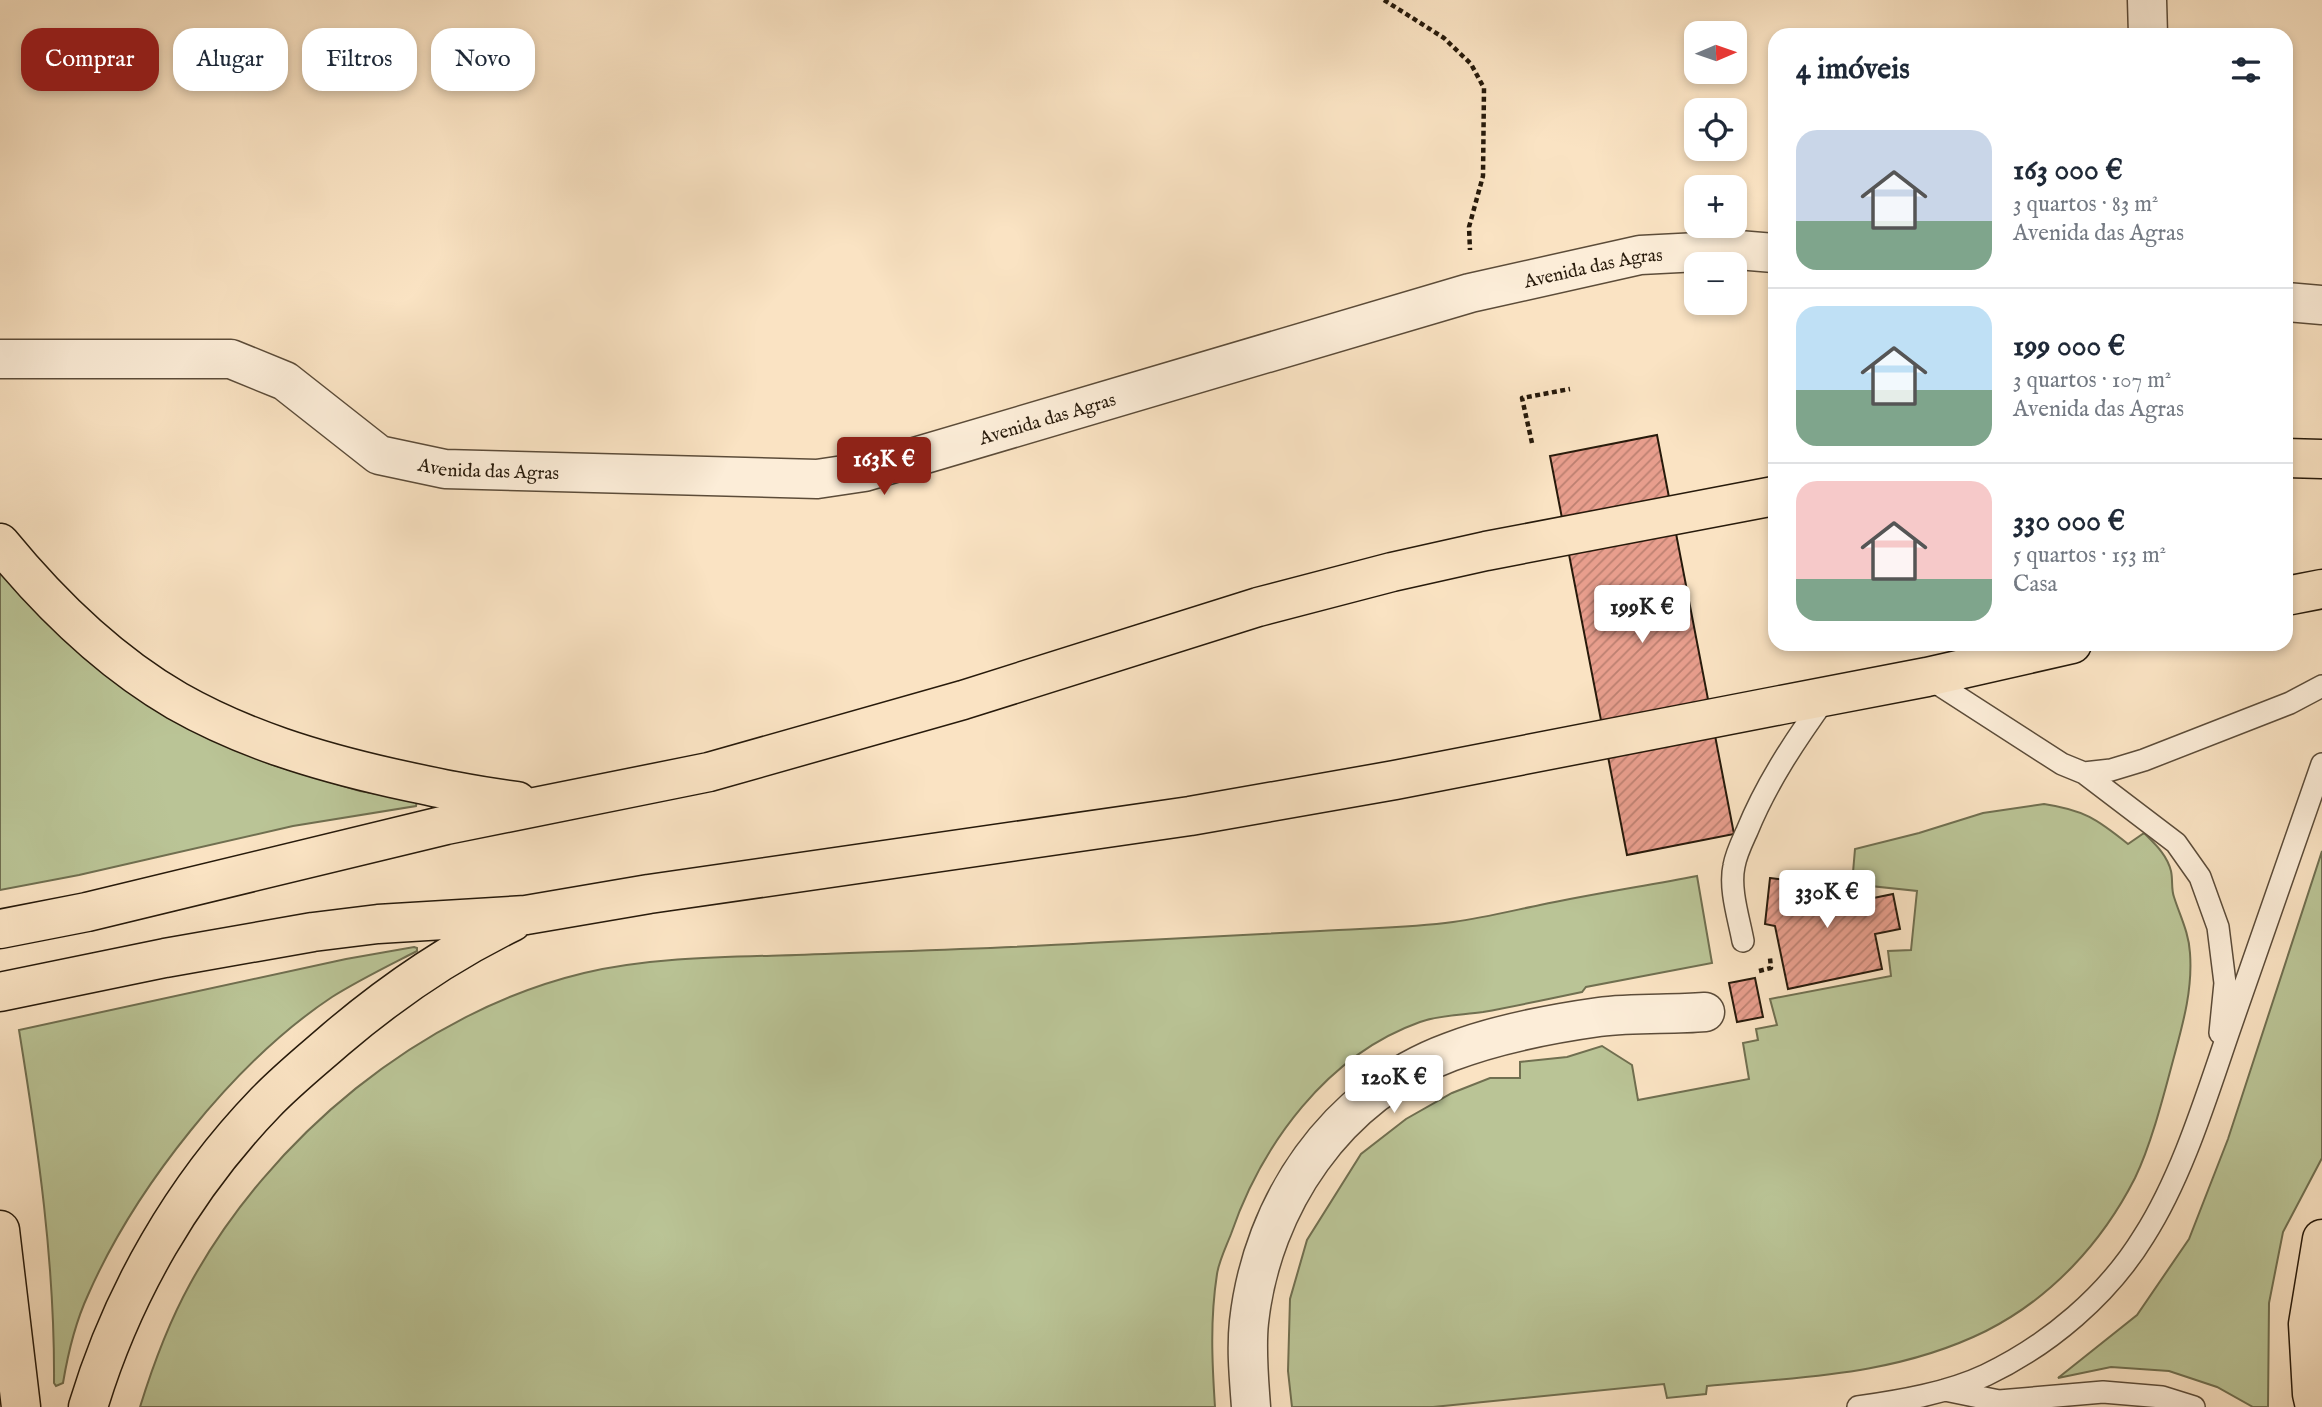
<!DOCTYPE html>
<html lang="pt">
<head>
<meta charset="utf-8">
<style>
	:root { --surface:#fff; --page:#f2f2f3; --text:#1f2937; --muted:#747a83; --line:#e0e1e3; --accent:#8f2418 }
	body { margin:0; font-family:"IM FELL English",serif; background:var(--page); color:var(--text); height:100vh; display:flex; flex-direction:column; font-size:26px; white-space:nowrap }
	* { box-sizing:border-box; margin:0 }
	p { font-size:23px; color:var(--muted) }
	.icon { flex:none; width:38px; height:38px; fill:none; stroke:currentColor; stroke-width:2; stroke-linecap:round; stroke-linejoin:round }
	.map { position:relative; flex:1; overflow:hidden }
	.details { position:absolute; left:1768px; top:28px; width:525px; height:623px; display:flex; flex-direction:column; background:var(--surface); border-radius:21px; box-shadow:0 4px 10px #0003 }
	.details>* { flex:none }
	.top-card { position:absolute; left:21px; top:28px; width:665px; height:63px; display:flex; gap:14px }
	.needle { width:46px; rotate:88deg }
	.buttons { position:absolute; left:1684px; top:21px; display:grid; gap:14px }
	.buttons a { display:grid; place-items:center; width:63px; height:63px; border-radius:14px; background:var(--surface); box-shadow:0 4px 10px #0003; font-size:35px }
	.price { position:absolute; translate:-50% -60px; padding:0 16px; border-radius:7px; background:#fff; color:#222; font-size:23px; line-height:46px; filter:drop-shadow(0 2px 4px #0008) }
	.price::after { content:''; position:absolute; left:50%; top:42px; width:21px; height:16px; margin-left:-10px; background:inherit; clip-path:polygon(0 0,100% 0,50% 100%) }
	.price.selected { background:var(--accent); color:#fff }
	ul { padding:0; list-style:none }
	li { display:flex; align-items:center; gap:21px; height:175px; padding:0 28px }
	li+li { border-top:2px solid var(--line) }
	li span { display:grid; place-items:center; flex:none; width:196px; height:140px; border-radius:21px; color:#555 }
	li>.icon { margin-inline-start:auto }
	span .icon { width:84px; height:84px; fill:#fffc; stroke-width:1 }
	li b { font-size:30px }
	h2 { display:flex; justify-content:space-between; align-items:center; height:84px; padding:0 28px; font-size:30px }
	.pill { padding:0 24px; border-radius:21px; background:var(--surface); box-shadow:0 4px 10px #0003; font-size:24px; line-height:63px }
	.pill.selected { background:var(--accent); color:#fff }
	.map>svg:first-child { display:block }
</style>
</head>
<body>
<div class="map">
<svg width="2322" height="1407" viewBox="0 0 2322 1407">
	<defs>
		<pattern id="building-hatch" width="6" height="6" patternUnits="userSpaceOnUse" patternTransform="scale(1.75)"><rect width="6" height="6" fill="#e89e8d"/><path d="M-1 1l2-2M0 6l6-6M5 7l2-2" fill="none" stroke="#bc8071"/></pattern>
	</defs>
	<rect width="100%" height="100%" fill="#fae3c3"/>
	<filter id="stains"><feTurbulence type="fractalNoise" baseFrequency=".00286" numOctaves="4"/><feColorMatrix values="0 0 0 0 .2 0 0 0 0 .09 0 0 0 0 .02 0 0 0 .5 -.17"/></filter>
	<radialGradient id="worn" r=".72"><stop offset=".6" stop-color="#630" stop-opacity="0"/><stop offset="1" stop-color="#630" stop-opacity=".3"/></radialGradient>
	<path fill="#bac496" stroke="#706f50" stroke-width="2" d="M 0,571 L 193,730 L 270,764 L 360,791 L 413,800 L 417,801 L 416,806 L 293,826 L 79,875 L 0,890 Z
		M 2044,804 C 2084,810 2097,819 2128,844 L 2144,833 C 2156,845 2167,855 2171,871 C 2173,880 2171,889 2174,897 C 2180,916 2189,933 2190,953 C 2193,993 2181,1030 2171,1068 C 2162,1102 2150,1147 2135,1178 C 2102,1243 2051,1298 1986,1331 C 1897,1375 1804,1377 1707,1386 L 1706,1394 L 1667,1398 L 1664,1384 L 1433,1407 L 1292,1407 L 1288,1371 L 1290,1299 L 1307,1240 L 1361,1154 L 1406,1119 L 1452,1093 L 1490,1078 L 1520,1078 L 1520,1062 L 1567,1057 L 1602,1046 L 1632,1065 L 1638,1100 L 1749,1079 L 1743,1043 L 1758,1040 L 1756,1029 L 1777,1025 L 1770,999 L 1891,976 L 1888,951 L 1911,950 L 1917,891 L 1852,884 L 1855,849 L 1919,833 L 1983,813 Z
		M 2322,851 L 2322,1158 L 2283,1232 L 2269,1303 L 2268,1407 L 2253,1407 L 2217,1387 L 2169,1371 L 2111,1367 L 2058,1378 L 2137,1315 L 2189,1239 L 2228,1139 Z
		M 1697,876 L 1712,963 L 1586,987 L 1582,992 C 1549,999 1516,1006 1483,1012 C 1462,1015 1439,1015 1420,1022 C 1327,1055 1262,1144 1231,1234 C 1226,1247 1219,1261 1217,1274 C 1210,1319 1212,1362 1215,1407 L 140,1407 C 153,1365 169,1322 190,1284 C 270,1138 421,1012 584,973 C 653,957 726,957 796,955 C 894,951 991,949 1089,943 C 1166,939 1243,935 1320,931 C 1364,928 1409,928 1453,922 C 1482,918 1511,911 1540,905 C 1592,894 1645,886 1697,876 Z
		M 414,947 L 417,948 L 417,951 C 388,966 359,980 332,997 C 234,1062 135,1188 88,1295 C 75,1323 68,1353 63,1383 L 56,1386 L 54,1383 C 55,1264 38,1147 19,1030 L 346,959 Z"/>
	<path fill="url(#building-hatch)" stroke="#271a0b" stroke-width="2" d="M 1657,435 L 1734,834 L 1627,855 L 1550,456 Z
		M 1770,878 L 1856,888 L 1854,902 L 1893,894 L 1900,929 L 1875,934 L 1882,969 L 1788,989 L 1775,926 L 1765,924 Z
		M 1755,978 L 1763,1017 L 1737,1022 L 1729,983 Z"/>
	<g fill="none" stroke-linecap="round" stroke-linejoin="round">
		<defs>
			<path id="service" d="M 1927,677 L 2062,764 L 2084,773 L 2111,770 L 2144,760 L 2290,703 L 2322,686
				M 2084,773 L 2176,843 L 2200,877 L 2218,927 L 2225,983 L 2220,1033
				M 1743,941 C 1739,919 1729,889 1734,866 C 1736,854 1742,842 1747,831 C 1767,782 1796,739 1827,696
				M 1945,1390 L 1999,1401 L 2103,1392 L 2162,1397 L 2194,1407
				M 1858,1407 C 1900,1401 1948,1393 1986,1375 C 2049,1345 2108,1295 2144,1236 C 2183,1175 2207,1094 2231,1025 C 2261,938 2292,851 2322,764"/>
			<g id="minor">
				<path d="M 2147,0 L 2148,35"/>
				<path d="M 2286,302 L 2322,305"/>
				<path id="s1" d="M 0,359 L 231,359 L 285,381 L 379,455 L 445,469 L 817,479 L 864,472 L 1470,293 L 1640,255 L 1738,250 L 1774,253"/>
				<path d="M 1251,1407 C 1249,1379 1246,1350 1249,1322 C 1262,1204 1336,1094 1450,1052 C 1497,1034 1549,1024 1599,1017 C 1634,1012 1670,1015 1705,1012"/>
			</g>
			<path id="motorway" d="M 2286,458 L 2322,459
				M 0,543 C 50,604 108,661 177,701 C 244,739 317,761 392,778 C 433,787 474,796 517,801
				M 2286,596 L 2322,589
				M 0,929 L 87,912 L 446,825 L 709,772 L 963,700 L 1258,607 L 1392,572 L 1486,551 L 1774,496
				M 0,992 L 165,958 L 313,932 L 378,924 L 526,915 L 649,894 L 1190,816 L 1395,780 L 1781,705 L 1927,677 L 2072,644
				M 0,1230 L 21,1407
				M 88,1407 C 122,1294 183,1188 265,1103 C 287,1080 312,1060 336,1039 C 390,993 448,953 512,922
				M 2315,1407 L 2312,1394 L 2308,1324 L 2322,1239"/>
		</defs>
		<use href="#service" stroke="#5c4c39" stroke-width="24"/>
		<use href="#minor" stroke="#5c4c39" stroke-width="41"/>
		<use href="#motorway" stroke="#271a0b" stroke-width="41"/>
		<path stroke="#271a0b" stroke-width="4.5" stroke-dasharray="5 3.5" stroke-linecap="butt" d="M 1384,0 L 1444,38 L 1471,64 L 1484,88 L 1483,176 L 1469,227 L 1470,250
			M 1532,443 L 1522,398 L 1570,389
			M 1759,971 L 1771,968 L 1770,958"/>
		<use href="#service" stroke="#fcedd8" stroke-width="21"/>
		<use href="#minor" stroke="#fcedd8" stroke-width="38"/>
		<use href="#motorway" stroke="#fae3c3" stroke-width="38"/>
	</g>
	<g text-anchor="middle" stroke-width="6" stroke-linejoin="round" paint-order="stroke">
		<g font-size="19" fill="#271a0b" stroke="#fcedd8">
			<text dy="7" stroke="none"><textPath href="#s1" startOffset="1654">Avenida das Agras</textPath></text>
			<text dy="7" stroke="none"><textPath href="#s1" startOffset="1087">Avenida das Agras</textPath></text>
			<text dy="7" stroke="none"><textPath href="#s1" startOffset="520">Avenida das Agras</textPath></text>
		</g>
	</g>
	<rect width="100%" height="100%" filter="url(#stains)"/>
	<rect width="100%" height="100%" fill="url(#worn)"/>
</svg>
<div class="buttons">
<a><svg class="needle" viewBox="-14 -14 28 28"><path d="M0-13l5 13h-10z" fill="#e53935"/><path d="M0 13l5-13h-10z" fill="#747a83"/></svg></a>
<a><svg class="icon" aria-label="locate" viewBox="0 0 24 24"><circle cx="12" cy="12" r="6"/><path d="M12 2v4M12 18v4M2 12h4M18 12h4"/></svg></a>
<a>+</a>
<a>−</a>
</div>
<b class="price selected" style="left:884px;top:497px">163K €</b>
<b class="price" style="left:1642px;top:645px">199K €</b>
<b class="price" style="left:1827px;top:930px">330K €</b>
<b class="price" style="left:1394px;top:1115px">120K €</b>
<div class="top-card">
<a class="pill selected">Comprar</a>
<a class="pill">Alugar</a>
<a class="pill">Filtros</a>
<a class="pill">Novo</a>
</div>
<section class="details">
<h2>4 imóveis<svg class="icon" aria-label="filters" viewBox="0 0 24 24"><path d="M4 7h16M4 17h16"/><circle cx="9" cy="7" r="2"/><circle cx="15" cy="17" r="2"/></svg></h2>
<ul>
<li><span style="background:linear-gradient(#c9d6e8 65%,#7fa58c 0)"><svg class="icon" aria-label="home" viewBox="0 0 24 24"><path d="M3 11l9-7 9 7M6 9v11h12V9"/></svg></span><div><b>163 000 €</b><p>3 quartos · 83 m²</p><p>Avenida das Agras</p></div></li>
<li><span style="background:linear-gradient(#bfe0f5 60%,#7fa58c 0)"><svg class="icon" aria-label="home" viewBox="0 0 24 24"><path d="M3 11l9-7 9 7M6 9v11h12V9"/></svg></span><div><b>199 000 €</b><p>3 quartos · 107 m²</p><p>Avenida das Agras</p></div></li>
<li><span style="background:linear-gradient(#f6c9c9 70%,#7fa58c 0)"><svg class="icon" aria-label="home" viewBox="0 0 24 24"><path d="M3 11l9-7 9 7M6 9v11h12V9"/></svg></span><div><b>330 000 €</b><p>5 quartos · 153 m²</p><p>Casa</p></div></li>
</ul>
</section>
</div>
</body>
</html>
